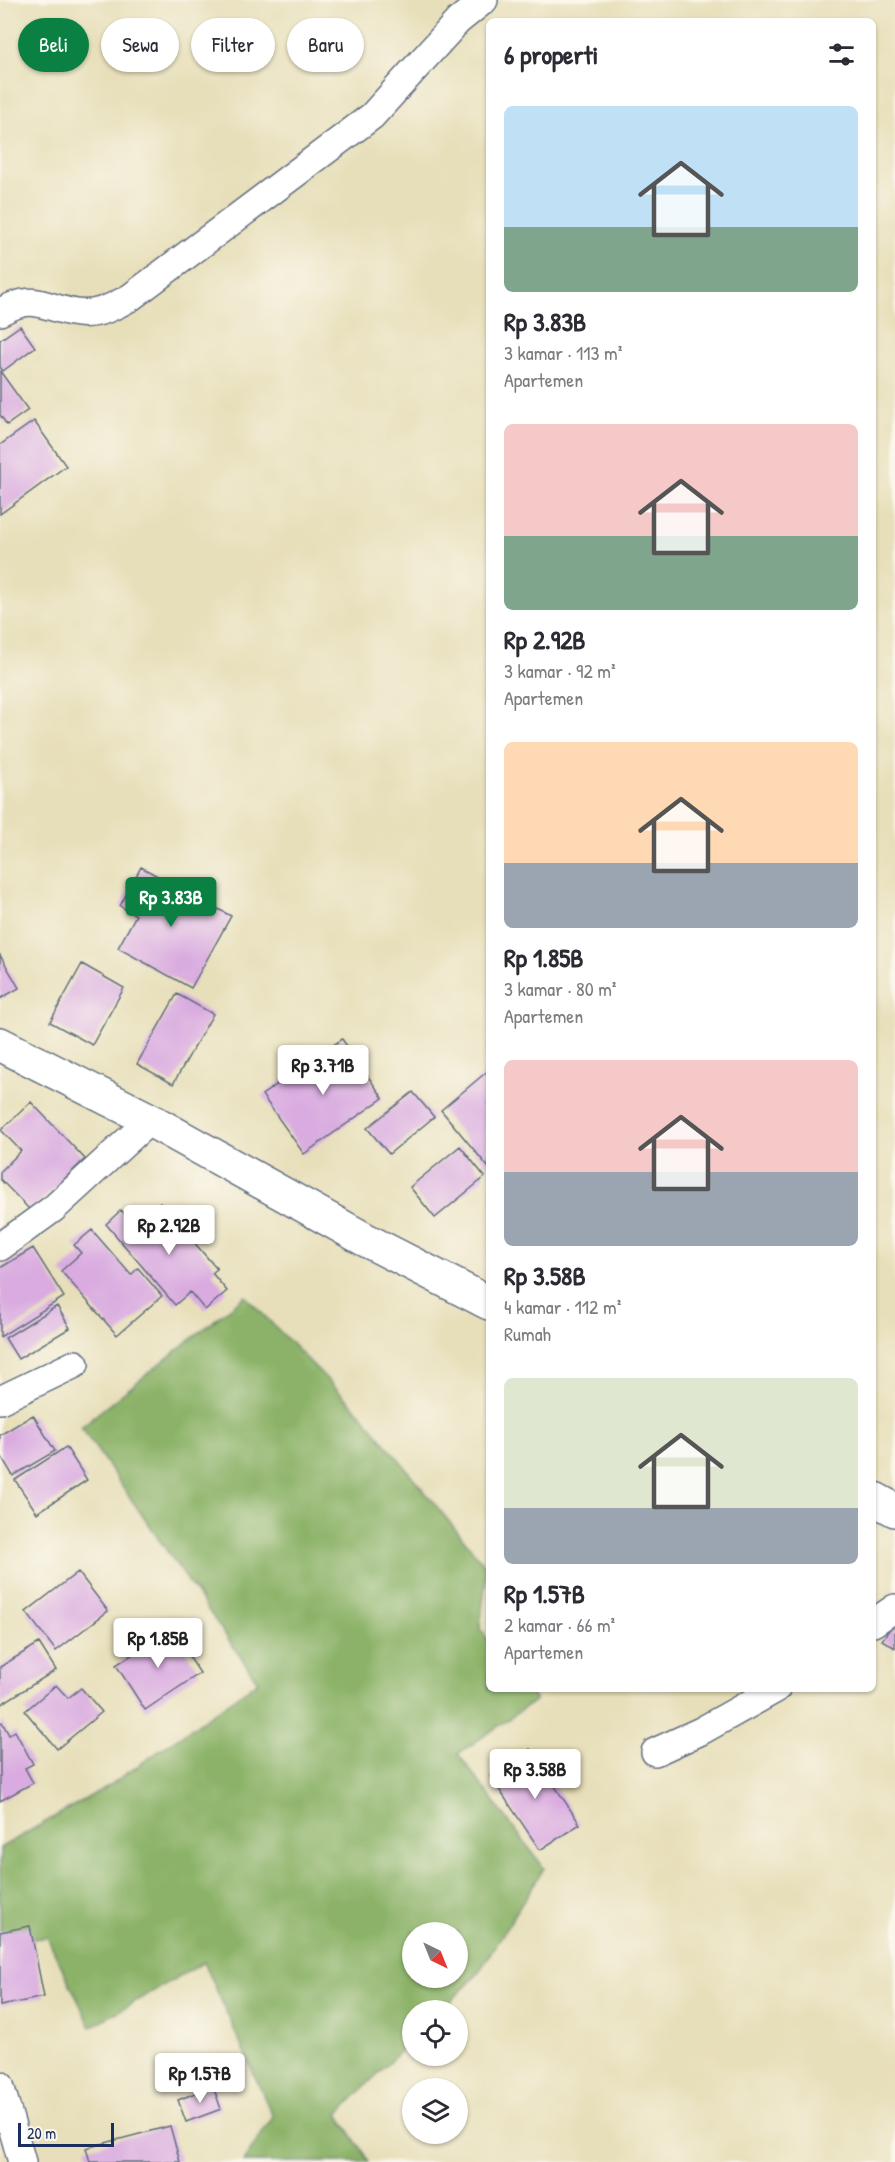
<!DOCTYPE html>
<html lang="id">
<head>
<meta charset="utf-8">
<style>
	:root { --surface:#fff; --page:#f2f2f3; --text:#2b2b33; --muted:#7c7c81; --accent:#0b8043 }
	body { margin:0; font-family:"Patrick Hand",sans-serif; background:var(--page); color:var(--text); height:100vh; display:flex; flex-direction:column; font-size:22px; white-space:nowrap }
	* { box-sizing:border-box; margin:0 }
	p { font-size:20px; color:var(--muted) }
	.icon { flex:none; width:33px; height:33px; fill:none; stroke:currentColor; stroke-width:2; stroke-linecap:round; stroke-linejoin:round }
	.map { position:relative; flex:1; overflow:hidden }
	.details { position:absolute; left:486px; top:18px; width:390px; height:1674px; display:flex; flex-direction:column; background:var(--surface); border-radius:9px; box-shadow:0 2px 4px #0004 }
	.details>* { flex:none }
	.banner { position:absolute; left:18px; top:18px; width:378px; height:54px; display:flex; gap:12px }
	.needle { width:39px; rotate:137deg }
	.fabs { position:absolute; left:402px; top:1922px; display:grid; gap:12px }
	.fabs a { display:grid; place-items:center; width:66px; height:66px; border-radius:50%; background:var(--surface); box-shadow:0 2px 4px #0004; font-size:30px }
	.scale { position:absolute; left:18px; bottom:15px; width:96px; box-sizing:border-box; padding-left:6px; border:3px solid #1b2f5e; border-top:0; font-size:16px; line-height:21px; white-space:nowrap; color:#1b2f5e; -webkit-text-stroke:4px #fbf7ec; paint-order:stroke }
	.price { position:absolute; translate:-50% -51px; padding:0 14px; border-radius:6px; background:#fff; color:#222; font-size:20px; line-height:39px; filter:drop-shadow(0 2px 3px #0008) }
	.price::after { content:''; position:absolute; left:50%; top:36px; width:18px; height:14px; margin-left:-9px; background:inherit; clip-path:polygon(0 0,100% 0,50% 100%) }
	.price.on { background:var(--accent); color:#fff }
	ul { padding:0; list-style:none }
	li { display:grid; align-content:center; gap:12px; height:318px; padding:0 18px }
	li span { display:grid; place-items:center; height:186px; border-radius:9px; color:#555 }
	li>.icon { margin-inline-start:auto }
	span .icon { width:108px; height:108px; fill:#fffc; stroke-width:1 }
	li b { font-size:26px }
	h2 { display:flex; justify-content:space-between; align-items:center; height:72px; padding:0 18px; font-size:26px }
	.pill { padding:0 21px; border-radius:27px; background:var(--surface); box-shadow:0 2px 4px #0004; font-size:21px; line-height:54px }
	.pill.on { background:var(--accent); color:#fff }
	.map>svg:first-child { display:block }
</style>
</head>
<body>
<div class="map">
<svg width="895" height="2162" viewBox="0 0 895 2162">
	<rect width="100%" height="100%" fill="#fbf7ec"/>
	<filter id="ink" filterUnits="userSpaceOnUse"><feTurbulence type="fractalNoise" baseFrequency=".0167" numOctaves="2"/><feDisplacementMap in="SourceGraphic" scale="12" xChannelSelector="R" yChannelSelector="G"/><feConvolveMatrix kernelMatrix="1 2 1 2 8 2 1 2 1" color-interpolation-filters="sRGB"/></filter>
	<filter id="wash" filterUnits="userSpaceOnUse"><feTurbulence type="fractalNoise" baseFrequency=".008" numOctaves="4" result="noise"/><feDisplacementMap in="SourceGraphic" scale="24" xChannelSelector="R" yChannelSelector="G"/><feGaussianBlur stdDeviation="1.35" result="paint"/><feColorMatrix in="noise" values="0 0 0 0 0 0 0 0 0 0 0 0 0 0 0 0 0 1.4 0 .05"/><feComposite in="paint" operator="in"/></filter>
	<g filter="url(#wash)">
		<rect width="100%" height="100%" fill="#e7dfb9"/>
		<path fill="#8bb268" stroke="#537063" stroke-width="1.5" fill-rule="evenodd" d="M 245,1296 L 363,1416 L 487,1568 L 480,1629 L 489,1641 L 489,1689 L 527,1689 L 536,1700 L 458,1754 L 544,1868 L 477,1975 L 442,2010 L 412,2010 L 412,2039 L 338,2114 L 369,2162 L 243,2162 L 273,2117 L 204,1962 L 91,2027 L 47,1937 L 0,1944 L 0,1848 L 110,1785 L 258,1682 L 81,1427 ZM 412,1932 L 458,1932 L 458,1977 L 412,1977 Z"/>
		<g id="blocks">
			<path fill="#d9abe0" d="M 20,326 L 35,347 L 3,371 L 0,367 L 0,340 Z
				M 0,371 L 28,410 L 7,425 L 0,415 Z
				M 34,421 L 66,466 L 0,514 L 0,445 Z
				M 141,867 L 231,916 L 191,988 L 118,948 L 136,915 L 120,906 Z
				M 0,955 L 19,988 L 0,999 Z
				M 82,964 L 124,988 L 92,1045 L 50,1022 Z
				M 177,994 L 213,1014 L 173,1084 L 137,1064 Z
				M 342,1039 L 383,1098 L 304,1154 L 262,1095 Z
				M 489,1070 L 489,1168 L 441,1110 Z
				M 413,1092 L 434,1117 L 389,1154 L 367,1128 Z
				M 31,1102 L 85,1159 L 31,1211 L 0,1179 L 0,1172 L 21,1151 L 1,1130 Z
				M 460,1146 L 485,1177 L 435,1218 L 410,1187 Z
				M 160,1203 L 217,1269 L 212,1273 L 227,1291 L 205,1310 L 190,1292 L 175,1305 L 106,1224 L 121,1210 L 135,1225 Z
				M 92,1230 L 131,1275 L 138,1268 L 162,1296 L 117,1335 L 61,1271 L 81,1253 L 74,1245 Z
				M 33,1248 L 64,1297 L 0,1337 L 0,1268 Z
				M 57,1306 L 70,1328 L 18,1359 L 5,1338 Z
				M 33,1415 L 55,1451 L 13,1476 L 0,1454 L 0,1435 Z
				M 66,1447 L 87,1480 L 37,1513 L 15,1480 Z
				M 78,1572 L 108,1611 L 56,1651 L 26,1612 Z
				M 895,1621 L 895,1648 L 882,1640 Z
				M 171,1629 L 200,1673 L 145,1710 L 116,1665 Z
				M 39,1643 L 56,1670 L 0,1705 L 0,1667 Z
				M 56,1685 L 68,1698 L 81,1688 L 102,1712 L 57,1749 L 25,1711 Z
				M 2,1722 L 9,1735 L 15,1731 L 33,1764 L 25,1768 L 33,1783 L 0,1801 L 0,1723 Z
				M 530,1749 L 580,1824 L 540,1850 L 490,1776 Z
				M 30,1926 L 44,1997 L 0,2006 L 0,1932 Z
				M 213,2086 L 221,2109 L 186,2122 L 178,2100 Z
				M 170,2126 L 180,2162 L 90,2162 L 86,2148 Z"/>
		</g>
	</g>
	<g filter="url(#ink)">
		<use href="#blocks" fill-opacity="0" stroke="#626d7e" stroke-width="1.5"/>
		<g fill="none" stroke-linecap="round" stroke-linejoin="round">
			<defs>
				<path id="street" d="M 0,312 C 36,292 43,308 77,313 C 97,316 115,306 131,297 L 372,116 L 458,21 L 484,0
					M 0,1247 L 54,1208 L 150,1120
					M 0,1400 L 75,1364
					M 873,1623 L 895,1608
					M 655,1752 L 701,1731 L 776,1689
					M 0,2085 L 22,2162"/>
				<path id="secondary" d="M 0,1044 L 150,1120 L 364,1239 L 489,1303
					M 873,1498 L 895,1510"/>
			</defs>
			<use href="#street" stroke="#626d7e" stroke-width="30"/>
			<use href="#secondary" stroke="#626d7e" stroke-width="36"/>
			<use href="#street" stroke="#fff" stroke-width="27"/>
			<use href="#secondary" stroke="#fff" stroke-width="33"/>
		</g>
	</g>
</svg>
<div class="fabs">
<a><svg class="needle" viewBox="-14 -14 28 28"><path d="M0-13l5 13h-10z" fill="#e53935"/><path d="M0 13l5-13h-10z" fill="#7c7c81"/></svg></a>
<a><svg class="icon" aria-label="locate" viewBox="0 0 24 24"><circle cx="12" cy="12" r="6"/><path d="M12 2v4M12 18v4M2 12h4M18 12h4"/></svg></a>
<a><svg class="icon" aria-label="layers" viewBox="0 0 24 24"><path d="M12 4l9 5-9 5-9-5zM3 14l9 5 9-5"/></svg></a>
</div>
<div class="scale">20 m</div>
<b class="price on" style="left:171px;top:928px">Rp 3.83B</b>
<b class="price" style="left:323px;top:1096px">Rp 3.71B</b>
<b class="price" style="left:169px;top:1256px">Rp 2.92B</b>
<b class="price" style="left:158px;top:1669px">Rp 1.85B</b>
<b class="price" style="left:535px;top:1800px">Rp 3.58B</b>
<b class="price" style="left:200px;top:2104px">Rp 1.57B</b>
<div class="banner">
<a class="pill on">Beli</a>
<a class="pill">Sewa</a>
<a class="pill">Filter</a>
<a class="pill">Baru</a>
</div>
<section class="details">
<h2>6 properti<svg class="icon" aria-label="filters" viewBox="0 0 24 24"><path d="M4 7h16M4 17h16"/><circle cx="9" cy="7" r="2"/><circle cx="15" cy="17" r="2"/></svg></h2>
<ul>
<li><span style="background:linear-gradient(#bfe0f5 65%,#7fa58c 0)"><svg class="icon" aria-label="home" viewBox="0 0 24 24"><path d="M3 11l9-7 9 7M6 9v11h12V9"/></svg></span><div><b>Rp 3.83B</b><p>3 kamar · 113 m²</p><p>Apartemen</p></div></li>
<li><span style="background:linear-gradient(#f6c9c9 60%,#7fa58c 0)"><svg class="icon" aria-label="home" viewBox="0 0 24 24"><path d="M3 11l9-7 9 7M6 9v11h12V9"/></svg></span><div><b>Rp 2.92B</b><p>3 kamar · 92 m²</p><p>Apartemen</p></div></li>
<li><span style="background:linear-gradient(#ffd9b3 65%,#9aa5b1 0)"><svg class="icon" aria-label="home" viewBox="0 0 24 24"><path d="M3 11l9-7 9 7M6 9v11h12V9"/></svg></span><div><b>Rp 1.85B</b><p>3 kamar · 80 m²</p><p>Apartemen</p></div></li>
<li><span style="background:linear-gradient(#f6c9c9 60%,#9aa5b1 0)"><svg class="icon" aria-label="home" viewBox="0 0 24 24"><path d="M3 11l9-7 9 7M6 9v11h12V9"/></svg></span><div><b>Rp 3.58B</b><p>4 kamar · 112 m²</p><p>Rumah</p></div></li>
<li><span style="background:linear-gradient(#dfe7d0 70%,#9aa5b1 0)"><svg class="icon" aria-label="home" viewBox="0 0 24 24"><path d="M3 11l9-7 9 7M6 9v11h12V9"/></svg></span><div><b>Rp 1.57B</b><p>2 kamar · 66 m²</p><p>Apartemen</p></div></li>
</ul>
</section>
</div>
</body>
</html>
